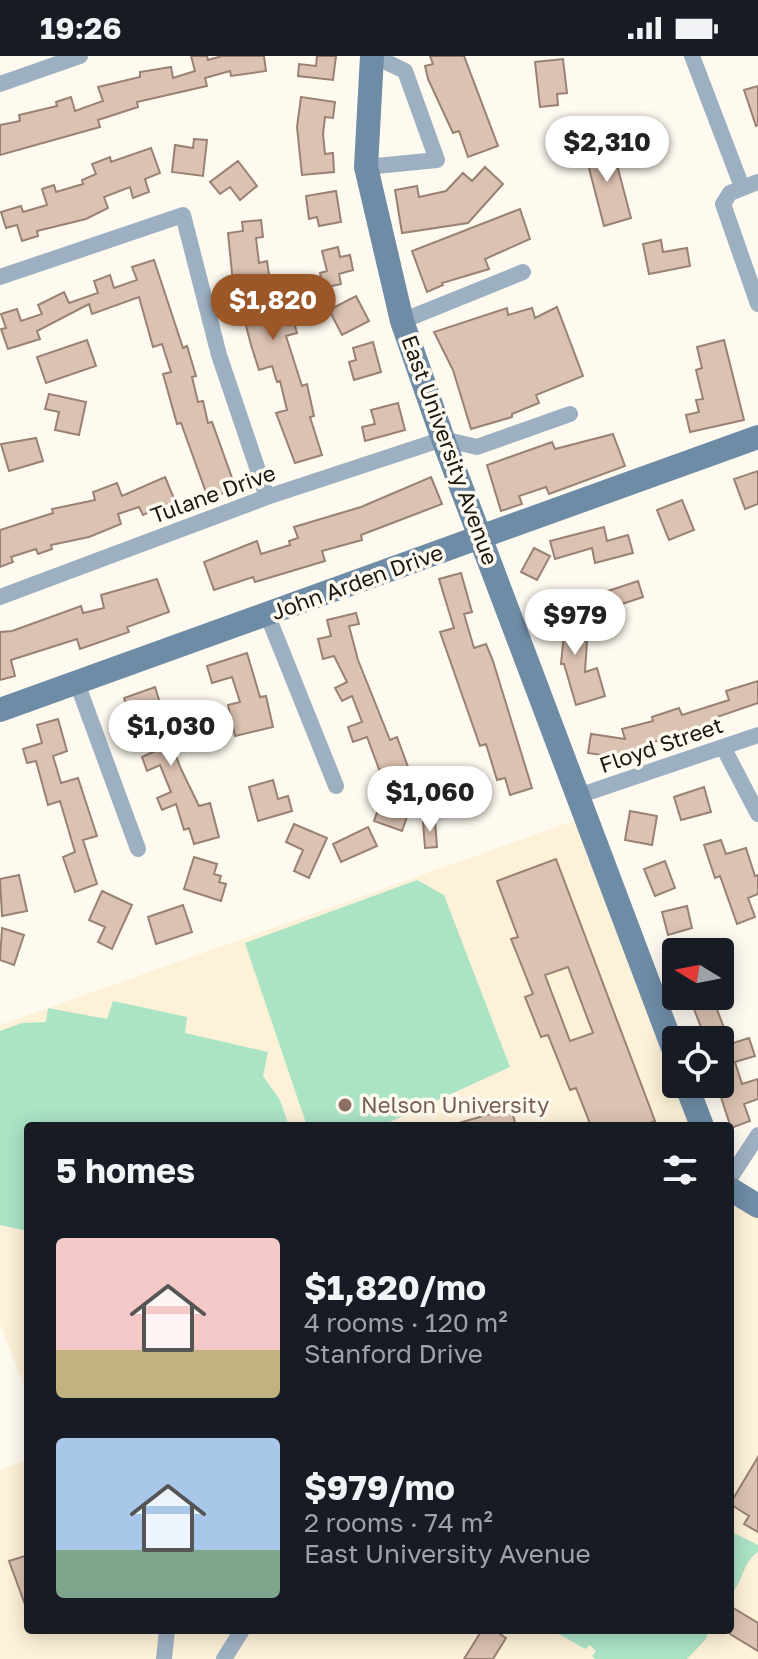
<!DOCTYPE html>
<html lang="en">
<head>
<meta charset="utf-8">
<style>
	:root { --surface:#171b24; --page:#20242c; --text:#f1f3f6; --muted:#9ea1a6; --accent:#9b5728 }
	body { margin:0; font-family:"Golos Text",sans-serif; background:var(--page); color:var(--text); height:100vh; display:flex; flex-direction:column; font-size:30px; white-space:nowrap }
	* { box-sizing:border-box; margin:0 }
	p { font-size:26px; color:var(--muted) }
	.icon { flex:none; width:44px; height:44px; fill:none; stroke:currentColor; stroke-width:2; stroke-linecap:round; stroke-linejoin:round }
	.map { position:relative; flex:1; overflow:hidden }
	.panel { position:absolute; left:24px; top:1066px; width:710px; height:512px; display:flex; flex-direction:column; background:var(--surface); border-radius:8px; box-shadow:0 4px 20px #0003 }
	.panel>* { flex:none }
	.needle { width:52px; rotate:280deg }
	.buttons { position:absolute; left:662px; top:882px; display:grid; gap:16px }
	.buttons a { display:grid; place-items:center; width:72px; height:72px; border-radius:8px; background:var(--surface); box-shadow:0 4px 20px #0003; font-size:40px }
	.price { position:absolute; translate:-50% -68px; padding:0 18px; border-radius:28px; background:#fff; color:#222; font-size:26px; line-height:52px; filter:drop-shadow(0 2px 4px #0008) }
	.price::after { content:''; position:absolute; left:50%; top:48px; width:24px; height:18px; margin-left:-12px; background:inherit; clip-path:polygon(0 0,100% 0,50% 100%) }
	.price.current { background:var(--accent); color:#fff }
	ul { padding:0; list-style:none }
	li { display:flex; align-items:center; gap:24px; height:200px; padding:0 32px }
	li span { display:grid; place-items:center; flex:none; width:224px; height:160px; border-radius:8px; color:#555 }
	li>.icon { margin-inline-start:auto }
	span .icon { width:96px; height:96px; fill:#fffc; stroke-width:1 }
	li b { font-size:34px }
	h2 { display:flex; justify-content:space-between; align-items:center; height:96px; padding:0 32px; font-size:34px }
	.status { display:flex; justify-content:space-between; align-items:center; height:56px; padding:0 40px; background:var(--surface); direction:ltr }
	.status svg { height:22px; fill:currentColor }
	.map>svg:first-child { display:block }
</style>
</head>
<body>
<div class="status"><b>19:26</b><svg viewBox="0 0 49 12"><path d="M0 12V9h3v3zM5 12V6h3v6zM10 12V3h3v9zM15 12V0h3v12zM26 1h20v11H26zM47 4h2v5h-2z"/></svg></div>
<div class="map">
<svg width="758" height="1603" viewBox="0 0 758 1603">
	<rect width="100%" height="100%" fill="#fffaf0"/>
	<path fill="#fdf1d7" d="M 579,763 L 676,1014 L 676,1028 L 698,1070 L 28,1070 L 28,1341 L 0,1267 L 0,969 Z
		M 730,1141 L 758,1158 L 758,1603 L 0,1603 L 0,1414 L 28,1404 L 28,1574 L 730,1574 Z"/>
	<path fill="#abe3c5" d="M 417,824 L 444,839 L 510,1011 L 381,1070 L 307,1070 L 245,887 Z
		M 113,945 L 187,961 L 185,977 L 268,996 L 263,1020 L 280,1044 L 289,1070 L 28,1070 L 28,1175 L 0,1169 L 0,975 L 22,967 L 46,966 L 48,952 L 107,963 Z
		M 730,1475 L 758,1489 L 758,1496 C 741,1508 744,1526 730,1539 Z
		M 552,1574 L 709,1574 L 706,1583 L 687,1603 L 595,1603 L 592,1600 L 596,1595 L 590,1589 L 585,1593 Z"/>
	<path fill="#dbc2b2" stroke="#998273" stroke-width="2" fill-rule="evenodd" d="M 191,0 L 207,0 L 208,4 L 222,0 L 264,0 L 266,15 L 231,20 L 230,15 L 205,22 L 207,30 L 137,46 L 138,51 L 98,64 L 100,71 L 0,99 L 0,69 L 20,65 L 19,59 L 57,50 L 56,46 L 71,41 L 75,55 L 103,45 L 98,31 L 140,21 L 140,16 L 171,11 L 173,22 L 195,15 Z
		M 317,0 L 336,0 L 333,24 L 298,20 L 299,8 L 316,10 Z
		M 430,0 L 464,0 L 498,90 L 468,101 L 459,75 L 453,77 L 428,23 L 425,10 L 433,8 Z
		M 563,3 L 567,37 L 557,38 L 558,49 L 540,51 L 535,6 Z
		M 758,30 L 758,69 L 756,70 L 744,34 Z
		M 301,41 L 335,46 L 333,62 L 325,61 L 323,78 L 325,98 L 333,97 L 334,116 L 302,119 L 297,71 Z
		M 194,83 L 207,84 L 203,120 L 172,116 L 175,89 L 193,92 Z
		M 611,86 L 631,162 L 604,170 L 584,93 Z
		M 151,92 L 160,117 L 145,123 L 149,136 L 133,142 L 130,131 L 104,141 L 108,152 L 86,163 L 37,175 L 38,180 L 22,185 L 17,169 L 6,172 L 1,156 L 21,150 L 23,156 L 47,149 L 42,133 L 54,129 L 56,136 L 83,128 L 82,124 L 96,118 L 92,108 L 110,101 L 111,106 Z
		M 238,105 L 257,130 L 240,144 L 230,131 L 220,138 L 210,126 Z
		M 485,111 L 503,128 L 468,167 L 402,177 L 395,134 L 417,130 L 419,141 L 446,135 L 463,117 L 472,125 Z
		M 336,135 L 341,166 L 319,170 L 317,161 L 309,163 L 306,140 Z
		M 520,153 L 530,183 L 485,203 L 489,213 L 442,227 L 443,229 L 427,236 L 412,195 Z
		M 261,164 L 263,181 L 256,182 L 259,207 L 267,205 L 272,239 L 267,240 L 273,264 L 292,259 L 297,277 L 286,280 L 302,330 L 307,328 L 314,360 L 310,361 L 322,399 L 295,407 L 276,357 L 287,354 L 280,325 L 277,326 L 272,310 L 259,314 L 251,289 L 244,262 L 252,260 L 247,225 L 233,227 L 228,177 L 243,175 L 242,166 Z
		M 661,184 L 663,196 L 687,192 L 690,210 L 649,218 L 643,188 Z
		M 338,191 L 340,201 L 350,199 L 353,214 L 339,218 L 341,228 L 323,232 L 320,217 L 327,215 L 322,195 Z
		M 154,204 L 183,292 L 187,290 L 196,320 L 192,321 L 198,346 L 203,345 L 208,367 L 212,366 L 236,433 L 208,442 L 181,367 L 177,368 L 163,318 L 171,316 L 162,288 L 153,291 L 139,241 L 92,258 L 89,248 L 37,275 L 40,283 L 8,293 L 1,273 L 6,272 L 1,258 L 17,253 L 21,265 L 42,258 L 38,249 L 64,236 L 69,247 L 98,237 L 94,225 L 110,219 L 114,232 L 137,224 L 132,211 Z
		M 356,240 L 369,265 L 342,279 L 329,254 Z
		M 557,251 L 583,320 L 536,339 L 539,347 L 512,358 L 512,361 L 471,373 L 453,314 L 434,276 L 507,252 L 508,259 L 532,252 L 535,262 Z
		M 87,284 L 96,310 L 46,327 L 37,301 Z
		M 724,284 L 744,364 L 690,376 L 686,359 L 699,356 L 696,344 L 703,343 L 696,314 L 702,312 L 697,291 Z
		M 373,286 L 381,316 L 354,324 L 349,306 L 356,304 L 353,292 Z
		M 49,338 L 86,346 L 79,379 L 55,374 L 59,356 L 45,353 Z
		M 398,347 L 405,374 L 365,385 L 362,371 L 375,368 L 371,354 Z
		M 613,378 L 625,410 L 549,438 L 546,431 L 519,440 L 522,448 L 501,455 L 487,409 L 552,386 L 555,393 Z
		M 36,382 L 43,405 L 9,415 L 1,388 Z
		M 758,415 L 758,448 L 745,453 L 734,423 Z
		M 165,421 L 175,445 L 143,459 L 139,451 L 118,458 L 121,468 L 89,481 L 51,489 L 52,493 L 38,498 L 36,493 L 11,501 L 13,506 L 0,511 L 0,474 L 53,457 L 52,453 L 95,444 L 93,436 L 117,427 L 122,440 Z
		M 431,421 L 442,448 L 361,479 L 362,484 L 322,495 L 325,505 L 255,526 L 253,521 L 214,534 L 204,506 L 257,485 L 261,498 L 290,489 L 289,485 L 298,482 L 294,471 L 361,451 Z
		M 682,444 L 694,474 L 669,484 L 657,454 Z
		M 604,471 L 607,485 L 628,479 L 633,497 L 595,507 L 592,492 L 555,503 L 550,485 Z
		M 534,492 L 550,500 L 537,524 L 521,516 Z
		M 461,517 L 472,556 L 464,558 L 474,592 L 486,588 L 493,605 L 532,732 L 510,739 L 505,722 L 497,724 L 486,688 L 480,690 L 440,576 L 454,572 L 439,523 Z
		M 157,523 L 169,556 L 127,571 L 129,576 L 80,593 L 77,583 L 11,604 L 15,620 L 0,624 L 0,576 L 12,575 L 81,550 L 83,557 L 104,552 L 101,539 Z
		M 638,525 L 643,541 L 613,551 L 608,535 Z
		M 568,547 L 577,584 L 587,585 L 585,616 L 597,612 L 605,640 L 576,649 L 564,608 L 561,608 L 564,577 L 553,579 L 546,552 Z
		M 356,557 L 359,568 L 349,570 L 358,604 L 390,684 L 397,681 L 408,711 L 382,721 L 367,681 L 353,686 L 348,671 L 362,666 L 352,640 L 342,645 L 335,632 L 347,626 L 334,600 L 323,603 L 318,583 L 331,580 L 327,564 Z
		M 247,597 L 260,641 L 266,640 L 273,671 L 235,680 L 228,649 L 240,646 L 232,621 L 212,627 L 207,610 Z
		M 758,625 L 758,647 L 717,661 L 719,666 L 654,686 L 655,691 L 614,701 L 588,697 L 591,678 L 625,683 L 622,673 L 653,665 L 652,661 L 679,652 L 682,659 L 729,644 L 726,635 Z
		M 155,631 L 165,663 L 162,664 L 181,713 L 199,750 L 210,747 L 219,781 L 194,788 L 189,772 L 184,774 L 176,748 L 162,754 L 157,742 L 171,736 L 160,709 L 147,715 L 142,701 L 155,695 L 143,665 L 133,668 L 124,642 Z
		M 58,663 L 67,695 L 53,700 L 61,727 L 78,722 L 97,780 L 83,784 L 97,828 L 75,836 L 63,801 L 75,796 L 60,745 L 48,749 L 36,705 L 27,707 L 23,693 L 42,687 L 37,669 Z
		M 273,724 L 278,743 L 288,740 L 292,755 L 258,765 L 249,731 Z
		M 704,731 L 711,756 L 681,764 L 674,741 Z
		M 385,734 L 407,742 L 402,756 L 408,758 L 402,775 L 374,765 Z
		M 630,755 L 657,760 L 652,789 L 625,784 Z
		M 435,765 L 437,791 L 425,792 L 423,766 Z
		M 294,768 L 327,782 L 309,822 L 294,815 L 303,794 L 286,786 Z
		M 368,771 L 377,790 L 341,806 L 333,788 Z
		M 721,784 L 726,798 L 746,792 L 755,820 L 758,819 L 758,838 L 748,842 L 755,861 L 737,868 L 720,820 L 715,822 L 704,789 Z
		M 194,801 L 217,808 L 214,818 L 221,820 L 219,826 L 226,828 L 221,845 L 184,833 Z
		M 556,803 L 655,1065 L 643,1070 L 591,1070 L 576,1032 L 570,1034 L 548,979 L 541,981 L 525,941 L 533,938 L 511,883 L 518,881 L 497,825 ZM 568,911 L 593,977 L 570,985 L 545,919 Z
		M 665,805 L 675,832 L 655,840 L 644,813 Z
		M 19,819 L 27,855 L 2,860 L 0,823 Z
		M 102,835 L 132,849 L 112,893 L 98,886 L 105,871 L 89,864 Z
		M 183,849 L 192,876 L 156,888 L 148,861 Z
		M 687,850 L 692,872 L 668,879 L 662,856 Z
		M 2,872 L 24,879 L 14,909 L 0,904 Z
		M 724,883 L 728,896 L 690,896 L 690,893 Z
		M 712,940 L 730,988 L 749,982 L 755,1000 L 735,1006 L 742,1028 L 758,1023 L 758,1043 L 744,1048 L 750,1065 L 731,1072 L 720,1038 L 720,984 L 706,984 L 692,948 Z
		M 511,1052 L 516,1070 L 460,1070 L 459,1067 Z
		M 758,1401 L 758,1476 L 744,1468 L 749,1460 L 730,1448 Z
		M 28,1499 L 28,1554 L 27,1554 L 9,1505 Z
		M 730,1550 L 758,1567 L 758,1595 L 730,1578 Z
		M 482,1574 L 494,1574 L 506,1582 L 493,1603 L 464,1603 Z"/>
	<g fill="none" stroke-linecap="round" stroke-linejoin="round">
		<path stroke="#9db0c2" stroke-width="16" d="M 692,0 L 742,131
			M 0,28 L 80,0
			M 366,111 L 437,104 L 405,15 L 374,0
			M 758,126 L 730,137 L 723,148 L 758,248
			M 0,221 L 183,159 L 219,299 L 267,441
			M 402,265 L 523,216
			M 0,541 L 267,441 L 443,383 L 477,391 L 570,358
			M 267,558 L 336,730
			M 77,627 L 138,793
			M 723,691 L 758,758
			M 578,740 L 758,679
			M 730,1122 L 758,1079
			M 164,1603 L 167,1574
			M 224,1603 L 242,1574"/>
		<path stroke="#6f8ca6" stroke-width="24" d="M 372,0 L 366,111 L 402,265 L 443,383 L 676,1000
			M 0,654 L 758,381
			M 686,1028 L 702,1070
			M 730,1133 L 758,1150"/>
	</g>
	<circle fill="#8d6e63" stroke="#fffaf0" stroke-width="3" cx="345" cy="1049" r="8"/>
	<g text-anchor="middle" stroke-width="7" stroke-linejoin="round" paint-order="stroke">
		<g font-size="22" fill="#1c180f" stroke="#fffaf0">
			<text transform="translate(450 394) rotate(70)" y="8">East University Avenue</text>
			<text transform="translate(213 438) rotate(-20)" y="8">Tulane Drive</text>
			<text transform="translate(357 526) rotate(-20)" y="8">John Arden Drive</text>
			<text transform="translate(661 689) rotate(-19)" y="8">Floyd Street</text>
		</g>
		<g font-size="22" fill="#785e54" stroke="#fffaf0" text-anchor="start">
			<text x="361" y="1057">Nelson University</text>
		</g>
	</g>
</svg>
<div class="buttons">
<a><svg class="needle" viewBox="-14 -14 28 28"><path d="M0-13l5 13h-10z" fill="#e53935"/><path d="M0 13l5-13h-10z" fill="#9ea1a6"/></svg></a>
<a><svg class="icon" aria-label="locate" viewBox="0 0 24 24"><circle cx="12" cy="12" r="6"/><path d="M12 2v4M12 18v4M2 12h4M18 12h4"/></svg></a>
</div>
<b class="price" style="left:607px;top:128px">$2,310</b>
<b class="price current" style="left:273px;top:286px">$1,820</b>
<b class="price" style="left:575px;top:601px">$979</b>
<b class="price" style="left:171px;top:712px">$1,030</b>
<b class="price" style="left:430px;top:778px">$1,060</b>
<section class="panel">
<h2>5 homes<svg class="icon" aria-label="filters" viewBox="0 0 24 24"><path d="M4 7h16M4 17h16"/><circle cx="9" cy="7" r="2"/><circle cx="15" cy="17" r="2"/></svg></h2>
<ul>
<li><span style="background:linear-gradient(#f6c9c9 70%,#c2b280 0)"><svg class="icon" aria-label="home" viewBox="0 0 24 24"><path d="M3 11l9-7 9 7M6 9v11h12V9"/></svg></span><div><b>$1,820/mo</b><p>4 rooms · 120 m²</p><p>Stanford Drive</p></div></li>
<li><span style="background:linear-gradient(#a9c7e8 70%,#7fa58c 0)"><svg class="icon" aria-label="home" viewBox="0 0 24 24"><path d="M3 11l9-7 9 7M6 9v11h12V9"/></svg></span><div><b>$979/mo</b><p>2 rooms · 74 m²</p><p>East University Avenue</p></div></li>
</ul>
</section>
</div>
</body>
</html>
